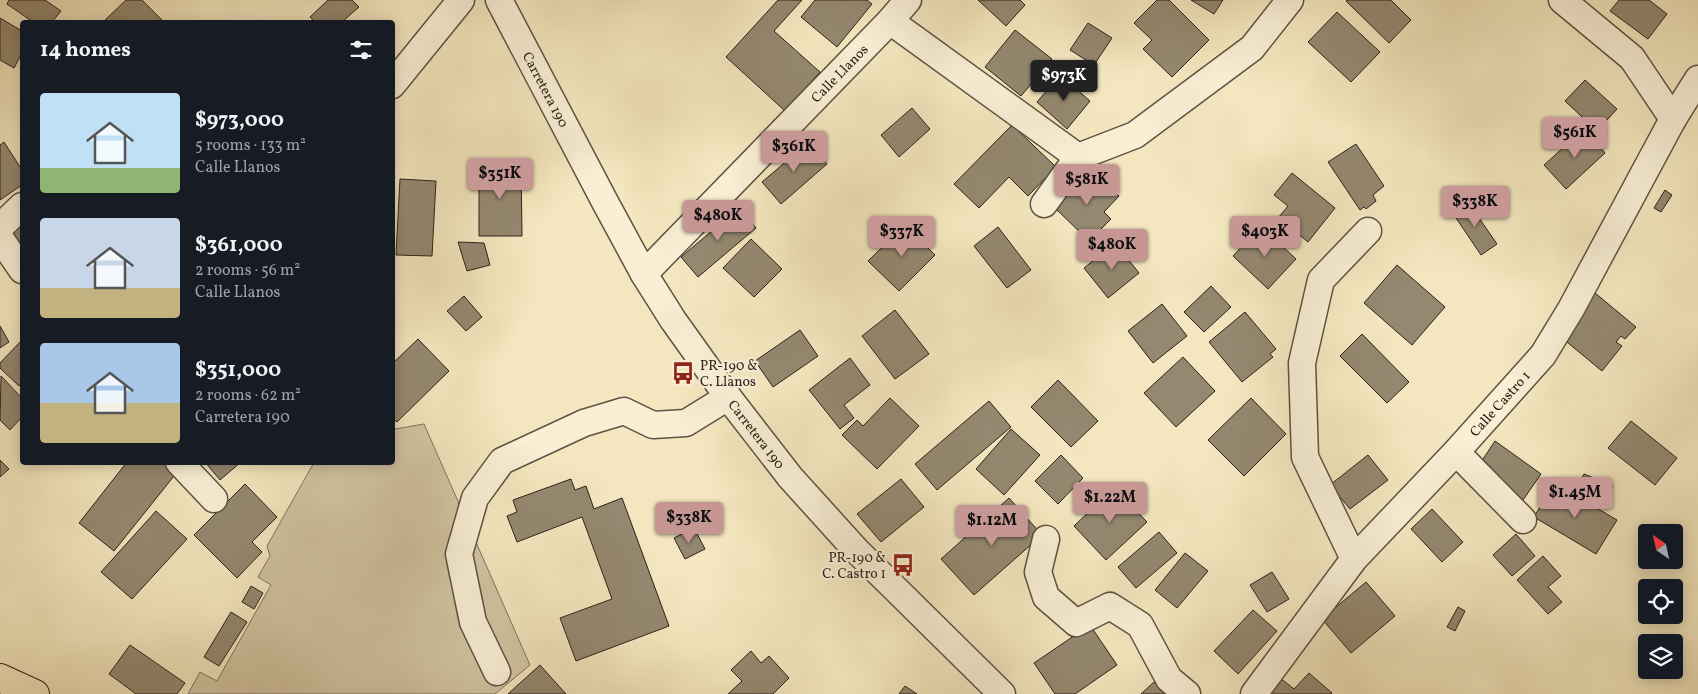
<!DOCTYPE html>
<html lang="en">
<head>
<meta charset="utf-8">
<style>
	:root { --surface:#171b24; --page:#242831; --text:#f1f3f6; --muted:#9ea1a6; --accent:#c59692 }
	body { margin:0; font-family:Vollkorn,serif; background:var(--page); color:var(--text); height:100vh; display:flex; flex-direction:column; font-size:19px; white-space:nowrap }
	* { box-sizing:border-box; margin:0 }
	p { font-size:16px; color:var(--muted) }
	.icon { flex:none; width:28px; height:28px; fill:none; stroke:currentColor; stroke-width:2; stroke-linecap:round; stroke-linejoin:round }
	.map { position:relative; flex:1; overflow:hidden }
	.details { position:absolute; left:20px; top:20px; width:375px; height:445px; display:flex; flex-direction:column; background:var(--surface); border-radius:5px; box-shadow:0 2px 12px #0003 }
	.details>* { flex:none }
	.needle { width:32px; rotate:326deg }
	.controls { position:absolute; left:1638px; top:524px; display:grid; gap:10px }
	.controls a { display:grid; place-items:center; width:45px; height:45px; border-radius:5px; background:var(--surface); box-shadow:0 2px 12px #0003; font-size:25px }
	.price { position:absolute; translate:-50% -42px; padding:0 11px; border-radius:5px; background:var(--accent); color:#111; font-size:16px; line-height:32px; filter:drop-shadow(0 1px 2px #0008) }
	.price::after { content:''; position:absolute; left:50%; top:30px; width:15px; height:11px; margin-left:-8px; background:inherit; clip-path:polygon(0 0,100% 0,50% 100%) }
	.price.on { background:#222; color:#fff }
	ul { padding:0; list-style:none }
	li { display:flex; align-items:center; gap:15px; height:125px; padding:0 20px }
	li span { display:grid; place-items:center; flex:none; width:140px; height:100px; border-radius:5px; color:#555 }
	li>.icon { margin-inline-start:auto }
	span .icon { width:60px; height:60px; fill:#fffc; stroke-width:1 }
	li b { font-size:21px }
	h2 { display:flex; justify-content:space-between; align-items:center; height:60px; padding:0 20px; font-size:21px }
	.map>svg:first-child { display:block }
</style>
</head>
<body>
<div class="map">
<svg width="1698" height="694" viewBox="0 0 1698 694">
	<rect width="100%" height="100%" fill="#f4e7bf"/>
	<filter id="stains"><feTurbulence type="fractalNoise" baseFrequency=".004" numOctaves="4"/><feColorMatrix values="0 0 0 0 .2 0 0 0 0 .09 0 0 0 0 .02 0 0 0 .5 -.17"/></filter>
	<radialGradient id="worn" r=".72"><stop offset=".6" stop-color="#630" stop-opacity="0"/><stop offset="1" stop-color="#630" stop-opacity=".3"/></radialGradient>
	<path fill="#d2c5a3" stroke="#7f735f" d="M 424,424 L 530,665 L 495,694 L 188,694 L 200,672 L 217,681 L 271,585 L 258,577 L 270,556 L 267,546 L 312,466 L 316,462 L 392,462 L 393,426 L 395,429 Z"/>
	<path fill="#948870" stroke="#2c211b" d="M 9,0 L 45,0 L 61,11 L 52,22 L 33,22 L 7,4 Z
		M 126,0 L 142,0 L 164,22 L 103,22 Z
		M 328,0 L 352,0 L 359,7 L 342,22 L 315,22 L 310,17 Z
		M 778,0 L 802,0 L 774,31 L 820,72 L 785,111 L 726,57 Z
		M 815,0 L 867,0 L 872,4 L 837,47 L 801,17 Z
		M 978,0 L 1020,0 L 1025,5 L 1006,26 Z
		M 1157,0 L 1169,0 L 1209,40 L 1172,77 L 1143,49 L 1152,40 L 1134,23 Z
		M 1191,0 L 1223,0 L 1214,14 Z
		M 1347,0 L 1391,0 L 1411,20 L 1389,43 L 1346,1 Z
		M 1619,0 L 1649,0 L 1667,14 L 1648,39 L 1610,11 Z
		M 1337,12 L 1380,52 L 1351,82 L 1308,42 Z
		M 0,18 L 22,31 L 22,53 L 14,68 L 0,60 Z
		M 1088,23 L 1112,38 L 1094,65 L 1070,50 Z
		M 1015,30 L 1052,59 L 1021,96 L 985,67 Z
		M 1060,75 L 1090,101 L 1067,129 L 1037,102 Z
		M 1585,80 L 1617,109 L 1597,131 L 1565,101 Z
		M 912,108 L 930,129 L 899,157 L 881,135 Z
		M 1012,125 L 1056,167 L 1028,196 L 1009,177 L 979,208 L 954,184 Z
		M 1584,129 L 1605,153 L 1566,189 L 1544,165 Z
		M 4,142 L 22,170 L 22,185 L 0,200 L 0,145 Z
		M 808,143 L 827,164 L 781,204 L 762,182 Z
		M 1356,144 L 1384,186 L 1373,195 L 1376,201 L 1366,209 L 1364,207 L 1360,210 L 1328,162 Z
		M 521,164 L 522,236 L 479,236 L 479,165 Z
		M 1094,172 L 1119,196 L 1104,212 L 1111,219 L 1089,241 L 1052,205 L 1073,183 L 1079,188 Z
		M 1292,173 L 1335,208 L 1308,242 L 1278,218 L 1288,206 L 1274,195 Z
		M 400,179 L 436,181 L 432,256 L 396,255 Z
		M 1665,190 L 1672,195 L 1661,212 L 1654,208 Z
		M 1468,202 L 1497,244 L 1481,255 L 1452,212 Z
		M 739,208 L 756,228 L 698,277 L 681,257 Z
		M 22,223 L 22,252 L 8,238 Z
		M 905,225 L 935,255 L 899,291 L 868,261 Z
		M 1261,226 L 1296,259 L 1268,289 L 1233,256 Z
		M 998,227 L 1031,270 L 1007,288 L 974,246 Z
		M 751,239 L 782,269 L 754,297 L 723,268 Z
		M 458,242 L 484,243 L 490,265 L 467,271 Z
		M 1115,243 L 1139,273 L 1108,298 L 1084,268 Z
		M 1397,265 L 1445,307 L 1412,345 L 1364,303 Z
		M 1211,286 L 1231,307 L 1204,332 L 1184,312 Z
		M 1589,288 L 1636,327 L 1625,339 L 1621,336 L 1616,342 L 1622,346 L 1602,371 L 1562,338 Z
		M 464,296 L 482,317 L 466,331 L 447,311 Z
		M 1162,304 L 1187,336 L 1153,363 L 1128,331 Z
		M 895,310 L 929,354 L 895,379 L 862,336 Z
		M 1245,312 L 1276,349 L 1270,354 L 1273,357 L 1242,382 L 1209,342 Z
		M 0,326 L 9,342 L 0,348 Z
		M 800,330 L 818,356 L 773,387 L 755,361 Z
		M 1362,334 L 1409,382 L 1387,403 L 1340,356 Z
		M 418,339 L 449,371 L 397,422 L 392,418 L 392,364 Z
		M 22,340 L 22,382 L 19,386 L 0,368 L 0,363 Z
		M 1183,357 L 1215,391 L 1176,427 L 1144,393 Z
		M 850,358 L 870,385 L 844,405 L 854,418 L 840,429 L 809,390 Z
		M 1,376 L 22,398 L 22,417 L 10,430 L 0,420 Z
		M 1058,380 L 1098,421 L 1071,447 L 1031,407 Z
		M 890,398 L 919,426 L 877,469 L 842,435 L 857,420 L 863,426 Z
		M 1251,398 L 1286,434 L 1244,476 L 1208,440 Z
		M 989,401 L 1011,427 L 937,490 L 915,464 Z
		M 1631,421 L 1677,458 L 1655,485 L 1608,448 Z
		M 1011,429 L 1040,455 L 1004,495 L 976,469 Z
		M 1495,441 L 1541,474 L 1523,500 L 1477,468 Z
		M 1061,455 L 1083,478 L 1058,504 L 1035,481 Z
		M 1368,455 L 1388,480 L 1350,509 L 1330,485 Z
		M 0,460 L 9,469 L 0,477 Z
		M 127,462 L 167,462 L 178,471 L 114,551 L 79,523 Z
		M 205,462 L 241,462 L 220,480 Z
		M 1584,474 L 1613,486 L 1607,500 L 1577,487 Z
		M 571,479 L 575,490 L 586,486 L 594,509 L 622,498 L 669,626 L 576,661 L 560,618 L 612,599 L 582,517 L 517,542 L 507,516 L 517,512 L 513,500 Z
		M 901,479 L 924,507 L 881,542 L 857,514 Z
		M 1554,483 L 1617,520 L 1596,554 L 1534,517 Z
		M 245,484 L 277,517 L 252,542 L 262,552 L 237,578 L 194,535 Z
		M 1114,488 L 1147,522 L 1106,560 L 1074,526 Z
		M 1009,498 L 1042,535 L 974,595 L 941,559 Z
		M 1432,509 L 1463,542 L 1442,562 L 1411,529 Z
		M 156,511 L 187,539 L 132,599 L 101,572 Z
		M 694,528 L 705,549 L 685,559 L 674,538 Z
		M 1159,532 L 1177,553 L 1136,588 L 1118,567 Z
		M 1516,534 L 1535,556 L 1512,576 L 1493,555 Z
		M 1185,553 L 1208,571 L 1177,608 L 1155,590 Z
		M 1543,556 L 1561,576 L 1548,587 L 1562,602 L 1548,614 L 1517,580 Z
		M 1272,572 L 1289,599 L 1267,612 L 1250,585 Z
		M 1366,582 L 1395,616 L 1351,653 L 1322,619 Z
		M 251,586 L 263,593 L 254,609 L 242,602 Z
		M 1458,607 L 1465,611 L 1455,631 L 1447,627 Z
		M 1253,610 L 1277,631 L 1238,674 L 1214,651 Z
		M 231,612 L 247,622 L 219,666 L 204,657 Z
		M 1090,625 L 1117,665 L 1075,694 L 1055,694 L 1034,663 Z
		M 130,645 L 185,683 L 177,694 L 136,694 L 109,674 Z
		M 751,651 L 761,663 L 769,656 L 789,678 L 773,694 L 728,694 L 742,681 L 731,670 Z
		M 540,665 L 566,694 L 508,694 Z
		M 1309,673 L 1332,693 L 1331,694 L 1264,694 L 1279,677 L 1294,689 Z
		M 1154,682 L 1165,694 L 1141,694 Z
		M 905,686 L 917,694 L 899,694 Z"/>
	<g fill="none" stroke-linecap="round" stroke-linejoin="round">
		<defs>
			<g id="minor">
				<path id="s1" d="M 499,0 L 605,202 L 644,274 L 673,320 L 728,397 L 790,477 L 856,550 L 1002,694"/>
				<path d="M 1562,0 L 1632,58 L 1673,119"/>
				<path d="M 890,21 L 1078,157 L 1135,135 L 1252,48 L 1290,0"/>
				<path d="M 392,85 L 461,0"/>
				<path d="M 1044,204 L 1078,157"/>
				<path d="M 0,227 L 22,206"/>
				<path d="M 0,238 L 22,270"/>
				<path id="s2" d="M 644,274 L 890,21 L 908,0"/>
				<path d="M 1456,452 L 1523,520"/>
				<path d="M 179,462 L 214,499"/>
				<path d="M 1046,539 L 1038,572 L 1046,597 L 1076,623 L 1110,606 L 1140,625 L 1169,679 L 1187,694"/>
				<path d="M 1354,559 L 1305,457 L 1302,363 L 1321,280 L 1368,231"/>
				<path d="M 497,672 L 473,622 L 459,554 L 475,498 L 502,461 L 584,423 L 624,411 L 653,425 L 686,423 L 728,397"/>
				<path id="s3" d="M 1254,694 L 1354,559 L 1456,452 L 1543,355 L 1571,309 L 1673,119 L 1698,79"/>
			</g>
			<path id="highway" d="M 0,678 L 35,694"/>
		</defs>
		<use href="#minor" stroke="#5e5244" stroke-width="29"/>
		<use href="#highway" stroke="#2c211b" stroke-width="30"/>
		<use href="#minor" stroke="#f8efd5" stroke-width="26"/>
		<use href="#highway" stroke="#f4e7bf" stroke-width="28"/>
	</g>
	<defs>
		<symbol id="bus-bare" viewBox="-9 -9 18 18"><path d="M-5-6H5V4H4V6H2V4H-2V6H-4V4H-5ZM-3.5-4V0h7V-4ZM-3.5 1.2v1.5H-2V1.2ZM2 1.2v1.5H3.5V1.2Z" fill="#8f2418" stroke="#f8efd5" stroke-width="2.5" paint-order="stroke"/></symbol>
	</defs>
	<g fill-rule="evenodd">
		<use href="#bus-bare" x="667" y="357" width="32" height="32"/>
		<use href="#bus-bare" x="887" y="549" width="32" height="32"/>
	</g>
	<g text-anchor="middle" stroke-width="4.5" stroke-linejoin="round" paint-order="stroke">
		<g font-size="14" fill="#2c211b" stroke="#f8efd5">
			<text dy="5" stroke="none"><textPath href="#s2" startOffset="280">Calle Llanos</textPath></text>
			<text dy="5" stroke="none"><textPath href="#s1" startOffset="101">Carretera 190</textPath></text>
			<text dy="5" stroke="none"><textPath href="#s3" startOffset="381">Calle Castro 1</textPath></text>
			<text dy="5" stroke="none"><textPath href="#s1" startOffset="506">Carretera 190</textPath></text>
		</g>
		<g font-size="14" fill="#2c211b" stroke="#f8efd5" text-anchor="start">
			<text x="700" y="370">PR-190 &amp;<tspan x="700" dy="16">C. Llanos</tspan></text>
			<text x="886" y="562" text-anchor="end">PR-190 &amp;<tspan x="886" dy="16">C. Castro 1</tspan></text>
		</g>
	</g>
	<rect width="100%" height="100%" filter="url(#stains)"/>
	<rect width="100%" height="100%" fill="url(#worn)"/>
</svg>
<div class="controls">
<a><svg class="needle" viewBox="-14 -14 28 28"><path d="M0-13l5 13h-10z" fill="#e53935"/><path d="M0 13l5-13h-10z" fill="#9ea1a6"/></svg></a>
<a><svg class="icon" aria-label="locate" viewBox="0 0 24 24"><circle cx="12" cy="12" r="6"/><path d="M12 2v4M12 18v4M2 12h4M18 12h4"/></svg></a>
<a><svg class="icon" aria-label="layers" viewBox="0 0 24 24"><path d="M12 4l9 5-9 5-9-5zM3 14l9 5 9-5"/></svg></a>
</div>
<b class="price on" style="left:1064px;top:102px">$973K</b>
<b class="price" style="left:1575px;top:159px">$561K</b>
<b class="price" style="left:794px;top:173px">$361K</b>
<b class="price" style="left:500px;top:200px">$351K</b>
<b class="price" style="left:1087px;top:206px">$581K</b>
<b class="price" style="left:1475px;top:228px">$338K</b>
<b class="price" style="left:718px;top:242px">$480K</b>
<b class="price" style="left:902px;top:258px">$337K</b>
<b class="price" style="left:1265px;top:258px">$403K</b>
<b class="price" style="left:1112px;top:271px">$480K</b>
<b class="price" style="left:1575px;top:519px">$1.45M</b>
<b class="price" style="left:1110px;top:524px">$1.22M</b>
<b class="price" style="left:689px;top:544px">$338K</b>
<b class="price" style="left:992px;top:547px">$1.12M</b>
<section class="details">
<h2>14 homes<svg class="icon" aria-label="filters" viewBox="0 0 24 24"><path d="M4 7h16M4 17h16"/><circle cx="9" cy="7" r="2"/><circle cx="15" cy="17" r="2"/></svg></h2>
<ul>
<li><span style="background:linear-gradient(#bfe0f5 75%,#8fb573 0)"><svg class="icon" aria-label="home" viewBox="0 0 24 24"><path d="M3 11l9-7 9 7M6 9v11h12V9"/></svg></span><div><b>$973,000</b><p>5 rooms · 133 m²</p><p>Calle Llanos</p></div></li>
<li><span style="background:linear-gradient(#c9d6e8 70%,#c2b280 0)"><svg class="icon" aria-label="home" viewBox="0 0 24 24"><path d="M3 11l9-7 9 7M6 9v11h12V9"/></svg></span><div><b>$361,000</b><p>2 rooms · 56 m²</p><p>Calle Llanos</p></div></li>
<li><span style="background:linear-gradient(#a9c7e8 60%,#c2b280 0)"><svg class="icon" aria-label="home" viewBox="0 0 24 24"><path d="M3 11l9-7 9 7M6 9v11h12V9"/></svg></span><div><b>$351,000</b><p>2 rooms · 62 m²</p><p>Carretera 190</p></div></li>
</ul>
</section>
</div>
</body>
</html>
